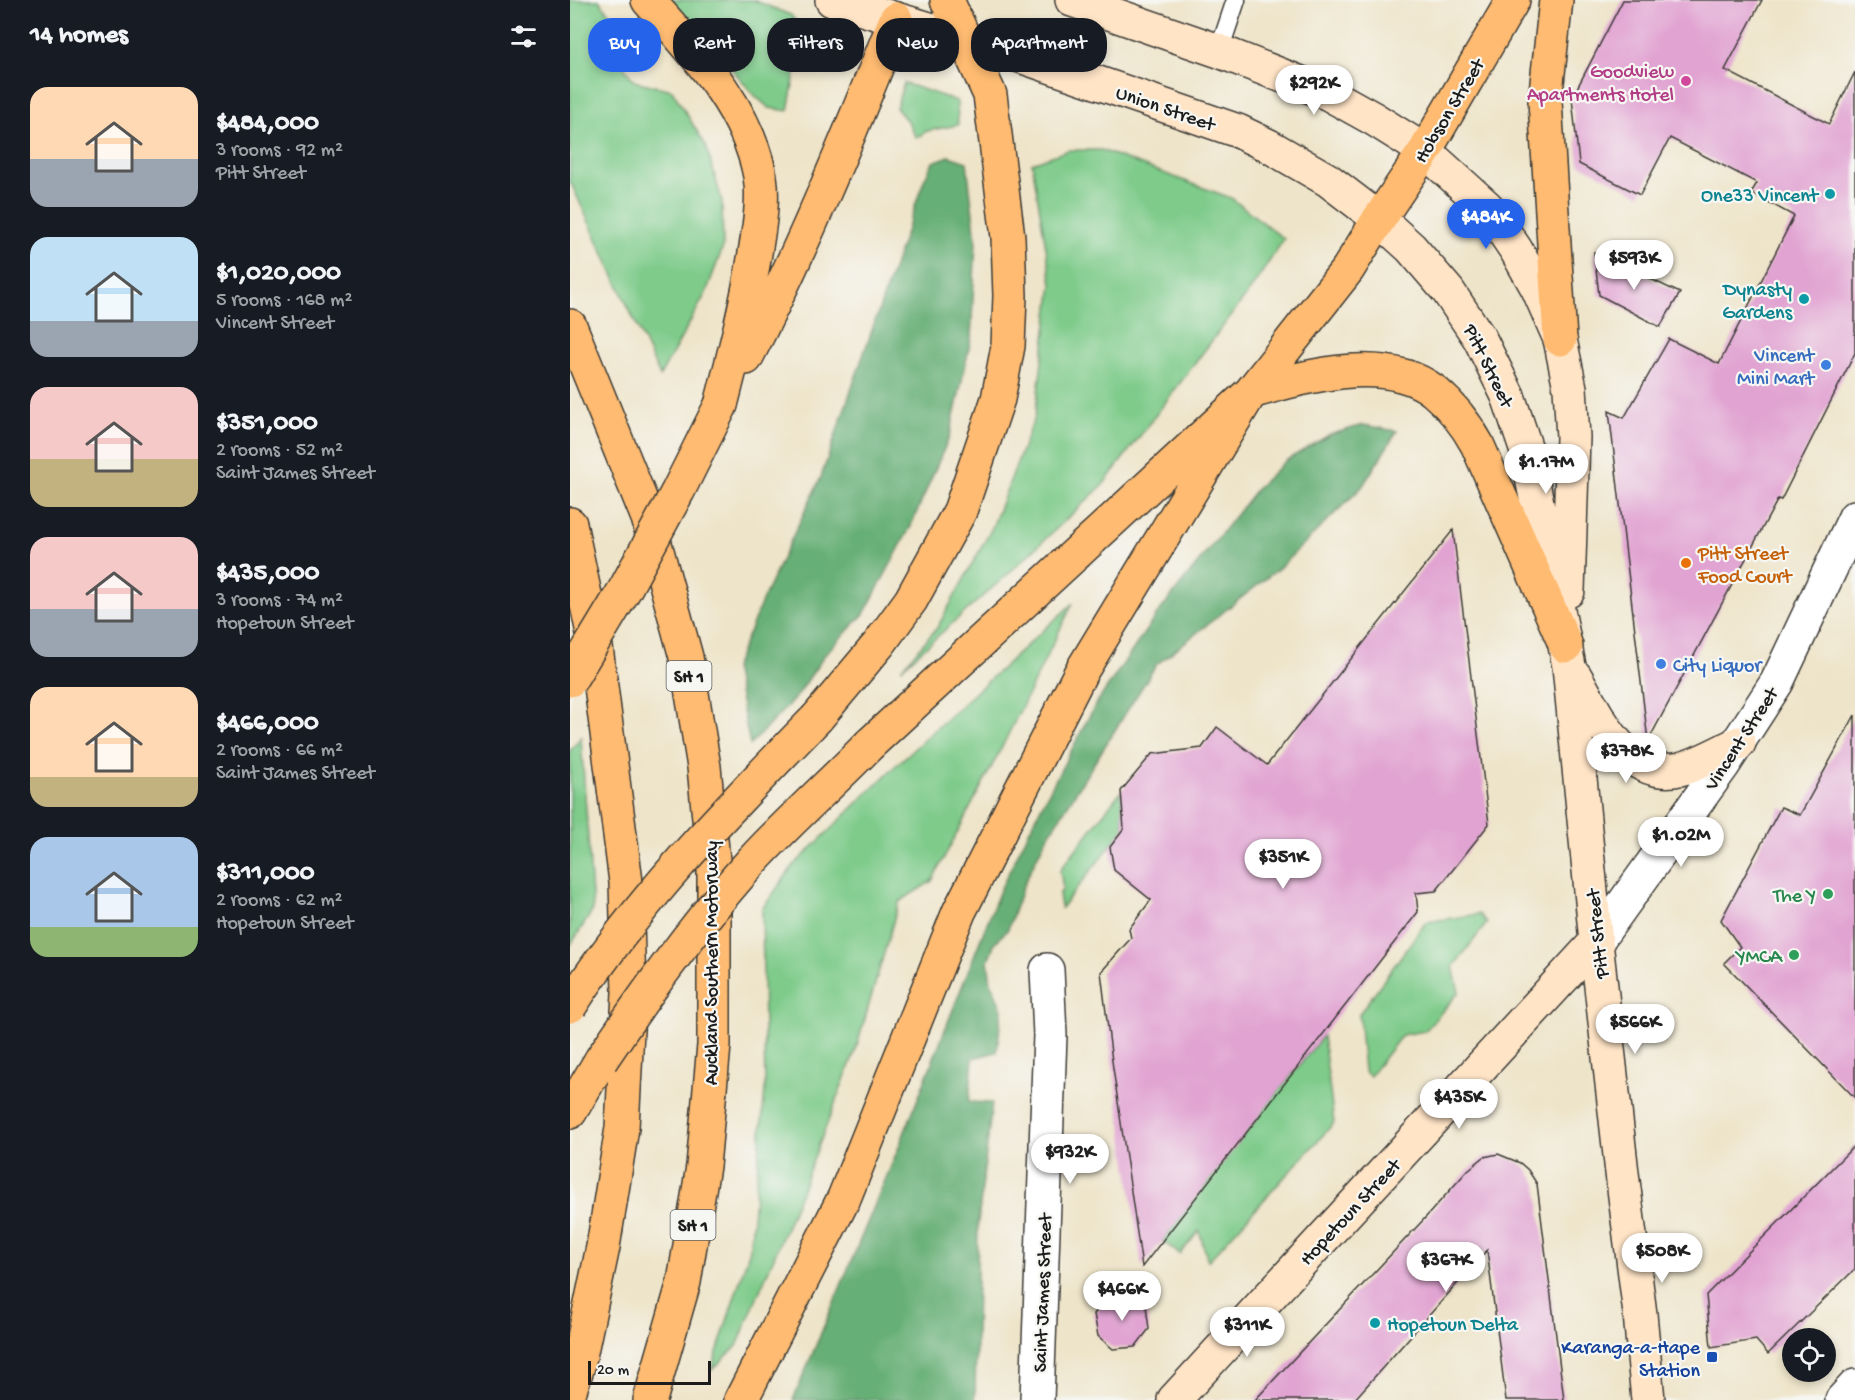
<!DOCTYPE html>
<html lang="en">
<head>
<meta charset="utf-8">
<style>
	:root { --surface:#171b24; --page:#242831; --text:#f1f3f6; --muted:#9ea1a6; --accent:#2563eb }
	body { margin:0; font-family:"Gochi Hand",sans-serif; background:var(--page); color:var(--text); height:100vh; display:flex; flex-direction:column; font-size:22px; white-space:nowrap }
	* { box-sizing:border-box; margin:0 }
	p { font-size:20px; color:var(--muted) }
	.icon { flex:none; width:33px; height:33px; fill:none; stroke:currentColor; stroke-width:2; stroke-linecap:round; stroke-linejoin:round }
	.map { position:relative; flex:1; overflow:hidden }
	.drawer { display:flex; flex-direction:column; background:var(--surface); width:570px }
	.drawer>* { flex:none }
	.hud { position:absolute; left:18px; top:18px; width:570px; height:54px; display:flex; gap:12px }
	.controls { position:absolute; left:1212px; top:1328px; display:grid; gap:12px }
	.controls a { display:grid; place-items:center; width:54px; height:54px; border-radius:50%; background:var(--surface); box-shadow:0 3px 9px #0003; font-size:30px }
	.scale { position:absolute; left:18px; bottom:15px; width:123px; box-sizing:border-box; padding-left:6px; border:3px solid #1c1c1c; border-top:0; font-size:16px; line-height:21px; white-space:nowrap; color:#1c1c1c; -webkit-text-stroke:4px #f6f6f2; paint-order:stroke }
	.price { position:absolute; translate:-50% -51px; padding:0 14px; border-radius:21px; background:#fff; color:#222; font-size:20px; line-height:39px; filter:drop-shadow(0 2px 3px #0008) }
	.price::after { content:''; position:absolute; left:50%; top:36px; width:18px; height:14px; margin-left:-9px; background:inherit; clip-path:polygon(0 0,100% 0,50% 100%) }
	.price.selected { background:var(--accent); color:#fff }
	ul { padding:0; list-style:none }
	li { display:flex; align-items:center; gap:18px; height:150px; padding:0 30px }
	li span { display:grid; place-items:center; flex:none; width:168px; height:120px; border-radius:18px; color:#555 }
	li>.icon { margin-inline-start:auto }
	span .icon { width:72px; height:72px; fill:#fffc; stroke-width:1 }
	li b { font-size:26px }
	h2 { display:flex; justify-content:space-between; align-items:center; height:72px; padding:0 30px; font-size:26px }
	.pill { padding:0 21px; border-radius:24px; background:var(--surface); box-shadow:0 3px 9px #0003; font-size:21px; line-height:54px }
	.pill.selected { background:var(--accent); color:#fff }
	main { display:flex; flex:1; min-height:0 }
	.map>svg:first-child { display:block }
</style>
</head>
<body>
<main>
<section class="drawer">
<h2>14 homes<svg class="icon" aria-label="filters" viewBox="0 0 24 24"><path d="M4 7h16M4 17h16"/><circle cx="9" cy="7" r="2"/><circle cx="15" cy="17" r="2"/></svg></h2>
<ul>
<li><span style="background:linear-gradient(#ffd9b3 60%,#9aa5b1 0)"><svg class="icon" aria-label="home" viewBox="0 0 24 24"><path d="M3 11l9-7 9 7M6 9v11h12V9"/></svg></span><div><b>$484,000</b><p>3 rooms · 92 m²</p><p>Pitt Street</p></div></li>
<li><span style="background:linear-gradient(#bfe0f5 70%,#9aa5b1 0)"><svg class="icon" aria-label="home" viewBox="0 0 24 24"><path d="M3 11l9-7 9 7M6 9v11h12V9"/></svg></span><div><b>$1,020,000</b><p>5 rooms · 168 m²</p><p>Vincent Street</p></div></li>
<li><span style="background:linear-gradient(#f6c9c9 60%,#c2b280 0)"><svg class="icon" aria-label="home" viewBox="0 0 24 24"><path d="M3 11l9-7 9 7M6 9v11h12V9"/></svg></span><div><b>$351,000</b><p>2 rooms · 52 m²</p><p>Saint James Street</p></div></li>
<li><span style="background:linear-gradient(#f6c9c9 60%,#9aa5b1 0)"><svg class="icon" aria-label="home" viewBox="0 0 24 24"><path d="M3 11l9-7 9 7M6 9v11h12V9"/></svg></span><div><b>$435,000</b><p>3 rooms · 74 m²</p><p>Hopetoun Street</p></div></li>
<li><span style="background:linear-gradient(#ffd9b3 75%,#c2b280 0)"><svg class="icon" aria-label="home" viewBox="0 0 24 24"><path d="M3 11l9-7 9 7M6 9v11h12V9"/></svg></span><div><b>$466,000</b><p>2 rooms · 66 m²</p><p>Saint James Street</p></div></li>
<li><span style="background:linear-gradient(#a9c7e8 75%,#8fb573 0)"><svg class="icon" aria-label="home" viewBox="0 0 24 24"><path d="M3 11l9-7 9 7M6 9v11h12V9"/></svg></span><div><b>$311,000</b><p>2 rooms · 62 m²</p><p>Hopetoun Street</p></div></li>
</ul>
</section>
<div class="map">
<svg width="1285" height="1400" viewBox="0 0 1285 1400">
	<rect width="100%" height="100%" fill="#f6f6f2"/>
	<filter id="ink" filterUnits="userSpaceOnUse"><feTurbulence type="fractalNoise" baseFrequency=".0167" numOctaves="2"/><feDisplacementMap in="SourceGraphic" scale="12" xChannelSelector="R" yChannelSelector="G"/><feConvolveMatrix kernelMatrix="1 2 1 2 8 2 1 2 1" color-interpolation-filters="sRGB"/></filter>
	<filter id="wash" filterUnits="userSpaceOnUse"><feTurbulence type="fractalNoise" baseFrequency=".008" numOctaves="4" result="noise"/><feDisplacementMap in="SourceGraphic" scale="24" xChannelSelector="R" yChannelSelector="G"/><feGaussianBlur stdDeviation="1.35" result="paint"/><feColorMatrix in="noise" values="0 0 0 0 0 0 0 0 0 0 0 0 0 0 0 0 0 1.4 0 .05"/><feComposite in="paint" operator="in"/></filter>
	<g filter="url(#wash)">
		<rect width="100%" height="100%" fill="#eee4c9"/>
		<path fill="#7ecb8a" stroke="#4d7453" stroke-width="1.5" d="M 0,0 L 29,0 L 51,29 L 36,42 L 64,81 L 102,90 L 136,146 L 152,201 L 153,247 L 136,293 L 90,376 L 0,181 Z
			M 98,0 L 183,0 L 221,15 L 233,31 L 218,111 L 199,108 L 183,94 L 152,57 Z
			M 334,83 L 387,101 L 388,125 L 357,131 L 346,138 L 338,122 L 326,108 Z
			M 499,150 L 531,150 L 661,198 L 714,239 L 681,289 L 533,485 L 438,574 L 331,669 L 367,628 L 422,528 L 465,416 L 482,284 L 462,163 Z
			M 503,603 L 434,743 L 362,881 L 329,902 L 286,1049 L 230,1194 L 167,1346 L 141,1371 L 180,1249 L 195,1089 L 192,909 L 223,866 L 322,769 Z
			M 11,737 L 23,910 L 0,946 L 0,751 Z
			M 551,791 L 554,829 L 491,908 L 489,894 L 493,889 L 490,870 Z
			M 909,914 L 917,923 L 883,967 L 889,992 L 855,1031 L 832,1035 L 800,1076 L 794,1071 L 789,1014 L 856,922 Z
			M 753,1036 L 764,1123 L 638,1261 L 629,1231 L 610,1254 L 592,1241 L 698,1104 Z"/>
		<path fill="#66af76" stroke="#416649" stroke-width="1.5" d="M 379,156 L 397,162 L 406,241 L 401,339 L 380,435 L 340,528 L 294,614 L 256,653 L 227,696 L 180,745 L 164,668 L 193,599 L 251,477 L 354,180 L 363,162 Z
			M 793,425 L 827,431 L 792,487 L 708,569 L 586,665 L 475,841 L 453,886 L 438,929 L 425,943 L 418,960 L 421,983 L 432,1009 L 427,1052 L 403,1058 L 399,1102 L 422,1103 L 408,1223 L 405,1400 L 223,1400 L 324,1159 L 430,890 L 472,805 L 526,704 L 585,617 L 688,487 L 715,461 L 759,435 Z"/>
		<g id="blocks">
			<path fill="#e1a3d2" d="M 1053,0 L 1192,0 L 1155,70 L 1259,124 L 1285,72 L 1285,353 L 1211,500 L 1208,499 L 1078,741 L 1039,411 L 1054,418 L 1099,339 L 1149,364 L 1224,216 L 1181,193 L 1187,183 L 1100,138 L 1070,195 L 1009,164 L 1002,98 Z
				M 1024,252 L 1110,293 L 1090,327 L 1029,295 Z
				M 883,530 L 919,824 L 866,891 L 846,893 L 848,912 L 572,1267 L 542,1061 L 531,972 L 561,938 L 559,929 L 581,900 L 544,870 L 540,847 L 554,829 L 551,791 L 582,754 L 632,748 L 647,727 L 697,765 Z
				M 1285,715 L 1285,1098 L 1154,963 L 1170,947 L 1151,920 L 1211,807 L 1230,815 Z
				M 1285,1145 L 1285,1269 L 1198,1354 L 1186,1340 L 1141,1347 L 1136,1295 Z
				M 928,1154 L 950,1163 L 958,1170 L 967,1184 L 994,1400 L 936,1400 L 917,1250 L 784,1400 L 685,1400 L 856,1217 L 898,1170 L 914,1157 Z
				M 560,1295 L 576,1306 L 579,1329 L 565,1347 L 543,1349 L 528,1336 L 524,1314 L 539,1297 Z"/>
		</g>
	</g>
	<g filter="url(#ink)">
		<use href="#blocks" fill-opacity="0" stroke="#3c3a36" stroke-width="1.5"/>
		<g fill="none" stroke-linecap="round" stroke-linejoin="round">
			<defs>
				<path id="service" d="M 649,51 L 666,0"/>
				<path id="minor" d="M 467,1400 L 480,1035 L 477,970"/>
				<path id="tertiary" d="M 1026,942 L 1154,764 L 1207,682 L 1285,517
					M 1272,1400 L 1285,1386"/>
				<path id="secondary" d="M 262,0 L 450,56 L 668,131 L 699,146 L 758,180 L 809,219 L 841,248 L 878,291 L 910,339 L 938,396 L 957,452 L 999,666 L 1026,942 L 1052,1173 L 1070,1314 L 1078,1400
					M 502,0 L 649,51 L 759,94 L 804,119 L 855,151 L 917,207 L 946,250 L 968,289 L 990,339 L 1000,388 L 1003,437 L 998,591
					M 1005,676 C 1027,714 1055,781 1110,769 C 1130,764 1150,752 1169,743
					M 604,1400 L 1026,942"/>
				<path id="primary" d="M 377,0 L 395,40
					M 986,0 L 975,101 L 990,339
					M 809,219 L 855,151 L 943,0"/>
				<path id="motorway" d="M 78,0 C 123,51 177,106 190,176 C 194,200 189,229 185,253 C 177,304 164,354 151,405
					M 0,326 L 78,518 L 116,657 L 134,767 L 144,870 L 144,1045 L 133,1166 L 114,1282 L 80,1400
					M 176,358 C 233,249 280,133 326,19
					M 0,524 L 26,647 L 56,882 L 59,992 L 52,1128 L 33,1247 L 8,1366 L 0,1390
					M 247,718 L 309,644 L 341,600 L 390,511 L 428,399 L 438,346 L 440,296 L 438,237 L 420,95 L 395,40
					M 300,744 L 681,392 C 733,377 815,353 864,391 C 882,406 896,424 907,444 L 996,646
					M 0,1112 L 31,1060
					M 171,1400 L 274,1198 L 389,912 L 511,672 L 681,392 L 778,269 L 809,219"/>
			</defs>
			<use href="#service" stroke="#3c3a36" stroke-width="21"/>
			<use href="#minor" stroke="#3c3a36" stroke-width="36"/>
			<use href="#tertiary" stroke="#3c3a36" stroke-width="36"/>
			<use href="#secondary" stroke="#3c3a36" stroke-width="36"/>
			<use href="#primary" stroke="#3c3a36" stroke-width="36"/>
			<use href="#motorway" stroke="#3c3a36" stroke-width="36"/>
			<use href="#service" stroke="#fff" stroke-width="18"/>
			<use href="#minor" stroke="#fff" stroke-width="33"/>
			<use href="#tertiary" stroke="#fff" stroke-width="33"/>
			<use href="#secondary" stroke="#ffe4c6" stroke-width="33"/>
			<use href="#primary" stroke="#febb71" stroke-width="33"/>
			<use href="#motorway" stroke="#febb71" stroke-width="33"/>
			<defs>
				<path id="motorway-bridge" d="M 0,680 L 55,589 L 108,491 L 151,405
					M 0,1006 C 69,899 158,809 247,718
					M 31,1060 C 77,991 127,922 183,860 C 220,820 262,783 300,744"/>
			</defs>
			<use href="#motorway-bridge" stroke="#3c3a36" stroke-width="36" stroke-linecap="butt"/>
			<use href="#motorway-bridge" stroke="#febb71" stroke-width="33"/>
		</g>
	</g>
	<circle fill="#d1479c" stroke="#f6f6f2" stroke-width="2" cx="1116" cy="81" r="6"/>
	<g fill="#0f9aa8" stroke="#f6f6f2" stroke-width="2">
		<circle cx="1260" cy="194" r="6"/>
		<circle cx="1234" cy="299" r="6"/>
		<circle cx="805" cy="1323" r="6"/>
	</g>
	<g fill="#3f7fe0" stroke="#f6f6f2" stroke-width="2">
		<circle cx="1256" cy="365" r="6"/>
		<circle cx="1091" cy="664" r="6"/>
	</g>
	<circle fill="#e8710a" stroke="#f6f6f2" stroke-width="2" cx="1116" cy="563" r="6"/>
	<g fill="#2e9e5b" stroke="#f6f6f2" stroke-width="2">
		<circle cx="1258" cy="894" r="6"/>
		<circle cx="1224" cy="955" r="6"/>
	</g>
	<rect fill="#1a4fb4" stroke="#f6f6f2" stroke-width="2" x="1136" y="1351" width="12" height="12" rx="3"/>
	<g text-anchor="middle" stroke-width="4.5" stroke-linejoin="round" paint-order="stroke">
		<g fill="#f6f6f2" stroke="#5d5d5c" stroke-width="1.5">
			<rect x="96.5" y="661" width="45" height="30" rx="4.5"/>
			<rect x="100.5" y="1210" width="45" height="30" rx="4.5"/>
		</g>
		<g font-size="18" font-weight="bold" fill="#1c1c1c">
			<text x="119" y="682">SH 1</text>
			<text x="123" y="1231">SH 1</text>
		</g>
		<g font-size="20" fill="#b23c85" stroke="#f6f6f2" text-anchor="end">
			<text x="1104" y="77">Goodview<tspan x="1104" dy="23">Apartments Hotel</tspan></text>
		</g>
		<g font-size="20" fill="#1c1c1c" stroke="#f6f6f2">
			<text transform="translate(596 107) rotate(19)" y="7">Union Street</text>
			<text transform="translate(878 110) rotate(-59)" y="7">Hobson Street</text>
			<text transform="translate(920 365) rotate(64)" y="7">Pitt Street</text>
			<text transform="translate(1170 738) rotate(-57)" y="7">Vincent Street</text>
			<text transform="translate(1026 934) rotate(-96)" y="7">Pitt Street</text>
			<text transform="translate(140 963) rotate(-90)" y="7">Auckland Southern Motorway</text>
			<text transform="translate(779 1211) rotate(-47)" y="7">Hopetoun Street</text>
			<text transform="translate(471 1293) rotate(-88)" y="7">Saint James Street</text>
		</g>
		<g font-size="20" fill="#0d838f" stroke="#f6f6f2" text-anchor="end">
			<text x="1248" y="201">One33 Vincent</text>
			<text x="1222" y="295">Dynasty<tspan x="1222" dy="23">Gardens</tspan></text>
			<text x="817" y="1330" text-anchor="start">Hopetoun Delta</text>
		</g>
		<g font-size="20" fill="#366cbe" stroke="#f6f6f2" text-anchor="end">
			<text x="1244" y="361">Vincent<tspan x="1244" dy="23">Mini Mart</tspan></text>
			<text x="1103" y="671" text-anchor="start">City Liquor</text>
		</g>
		<g font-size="20" fill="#c56008" stroke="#f6f6f2" text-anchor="start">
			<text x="1128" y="559">Pitt Street<tspan x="1128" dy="23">Food Court</tspan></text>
		</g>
		<g font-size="20" fill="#27864d" stroke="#f6f6f2" text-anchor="end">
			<text x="1246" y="901">The Y</text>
			<text x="1212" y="962">YMCA</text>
		</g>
		<g font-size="20" fill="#164399" stroke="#f6f6f2" text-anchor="end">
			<text x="1130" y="1353">Karanga-a-Hape<tspan x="1130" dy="23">Station</tspan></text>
		</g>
	</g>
</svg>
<div class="controls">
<a><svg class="icon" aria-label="locate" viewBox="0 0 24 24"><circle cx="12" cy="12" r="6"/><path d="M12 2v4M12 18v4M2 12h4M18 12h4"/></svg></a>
</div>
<div class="scale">20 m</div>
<b class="price" style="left:744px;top:116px">$292K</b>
<b class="price selected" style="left:916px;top:250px">$484K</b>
<b class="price" style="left:1064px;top:291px">$593K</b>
<b class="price" style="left:976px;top:495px">$1.17M</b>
<b class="price" style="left:1056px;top:784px">$378K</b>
<b class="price" style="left:1111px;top:868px">$1.02M</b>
<b class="price" style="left:713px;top:890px">$351K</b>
<b class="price" style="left:1065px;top:1055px">$566K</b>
<b class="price" style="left:889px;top:1130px">$435K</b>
<b class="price" style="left:500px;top:1185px">$932K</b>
<b class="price" style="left:1092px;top:1284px">$508K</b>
<b class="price" style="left:876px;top:1293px">$367K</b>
<b class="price" style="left:552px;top:1322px">$466K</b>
<b class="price" style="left:677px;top:1358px">$311K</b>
<div class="hud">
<a class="pill selected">Buy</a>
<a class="pill">Rent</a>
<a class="pill">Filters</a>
<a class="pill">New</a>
<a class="pill">Apartment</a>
</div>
</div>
</main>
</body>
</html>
